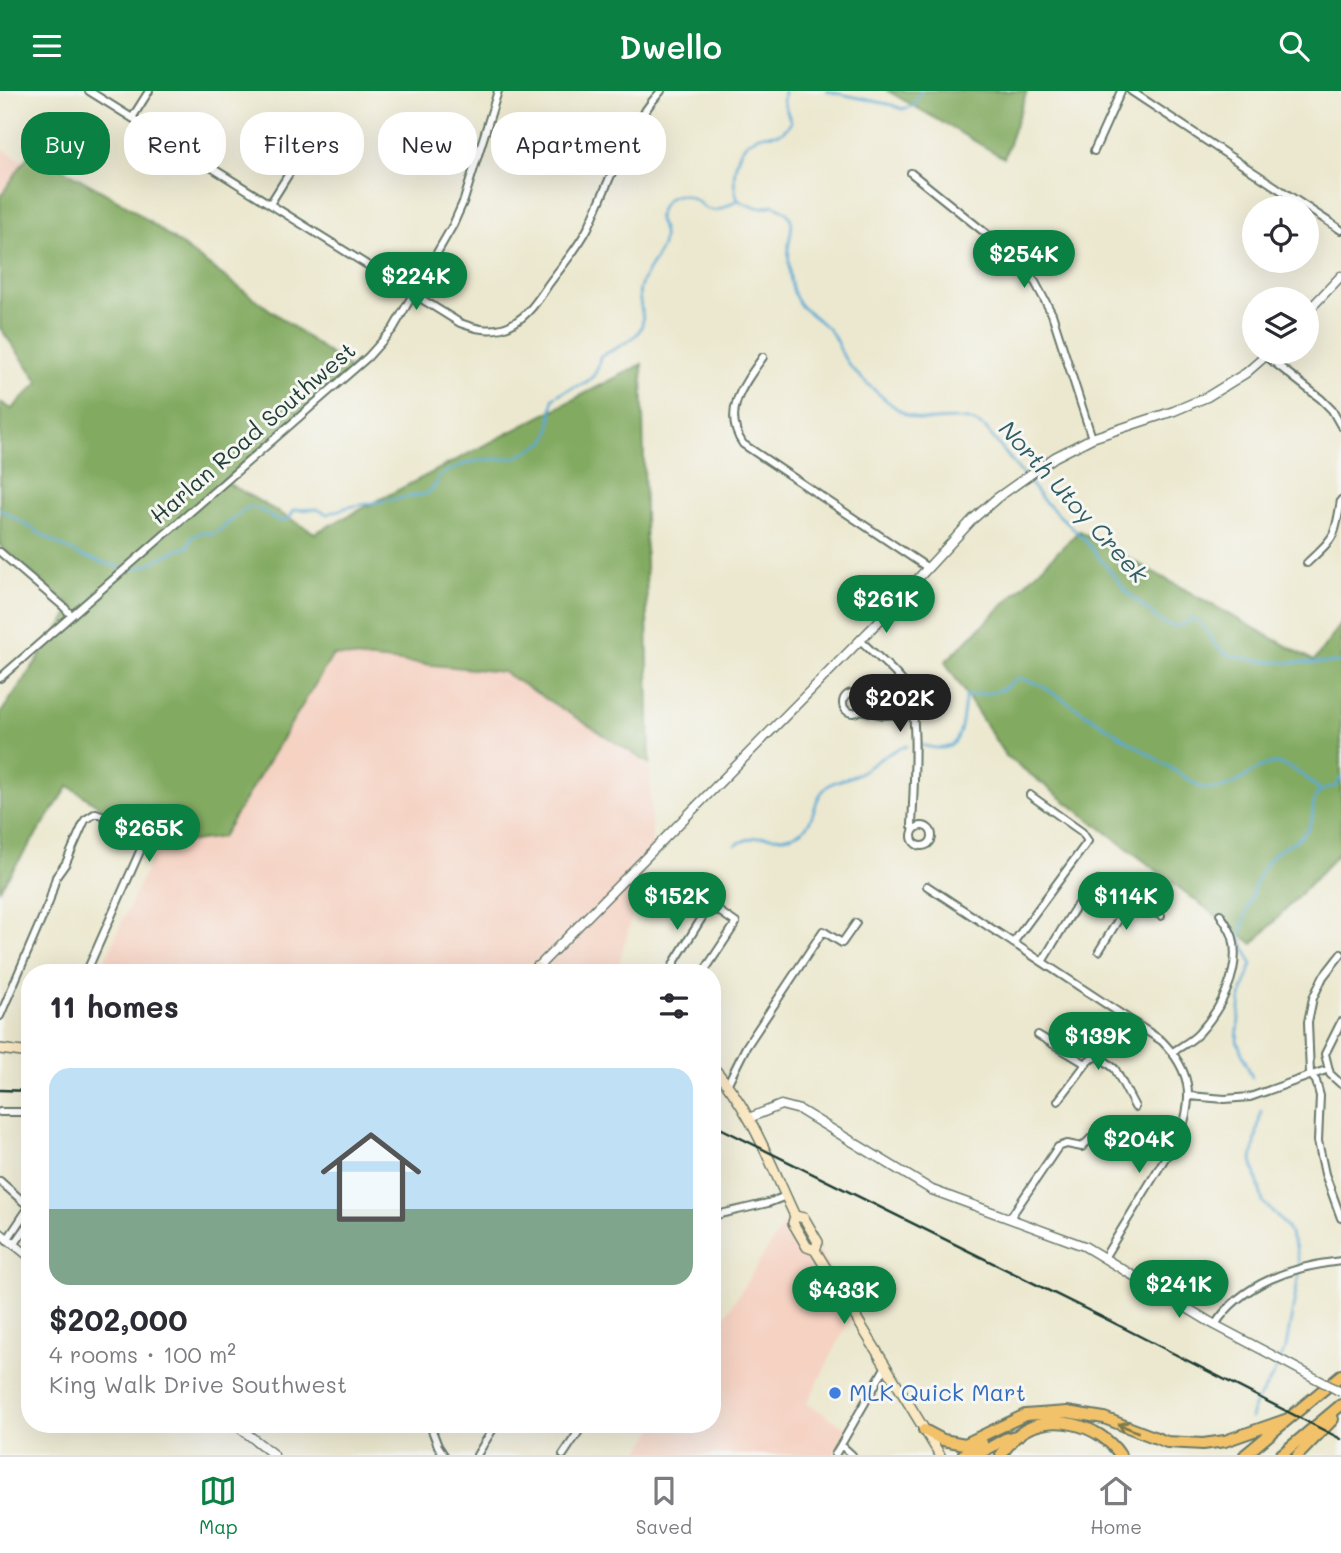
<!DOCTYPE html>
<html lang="en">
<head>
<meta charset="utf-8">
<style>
	:root { --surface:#fff; --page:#f7f7f7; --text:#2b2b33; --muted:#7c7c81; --line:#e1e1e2; --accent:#0b8043 }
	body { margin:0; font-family:Mali,sans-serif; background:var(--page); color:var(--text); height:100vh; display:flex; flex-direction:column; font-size:26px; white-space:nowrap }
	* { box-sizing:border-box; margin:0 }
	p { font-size:23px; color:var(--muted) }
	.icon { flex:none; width:38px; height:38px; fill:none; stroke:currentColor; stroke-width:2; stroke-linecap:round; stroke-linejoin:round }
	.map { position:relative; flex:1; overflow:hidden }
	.drawer { position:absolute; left:21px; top:873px; width:700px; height:469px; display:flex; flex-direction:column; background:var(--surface); border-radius:28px; box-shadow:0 7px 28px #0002 }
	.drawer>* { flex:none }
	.guide { position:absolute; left:21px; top:21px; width:700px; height:63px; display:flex; gap:14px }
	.controls { position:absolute; left:1242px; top:105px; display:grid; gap:14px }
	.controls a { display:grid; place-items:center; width:77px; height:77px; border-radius:50%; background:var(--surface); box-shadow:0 7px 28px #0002; font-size:35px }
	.price { position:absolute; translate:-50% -60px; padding:0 16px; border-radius:24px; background:var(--accent); color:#fff; font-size:23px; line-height:46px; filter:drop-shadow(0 2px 4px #0008) }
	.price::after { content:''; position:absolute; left:50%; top:42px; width:21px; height:16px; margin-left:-10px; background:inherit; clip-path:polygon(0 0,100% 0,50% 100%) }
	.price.on { background:#222; color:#fff }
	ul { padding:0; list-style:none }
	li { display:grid; align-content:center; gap:14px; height:371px; padding:0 28px }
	li span { display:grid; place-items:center; height:217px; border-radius:21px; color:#555 }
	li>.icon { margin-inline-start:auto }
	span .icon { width:126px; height:126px; fill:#fffc; stroke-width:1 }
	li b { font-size:30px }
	h2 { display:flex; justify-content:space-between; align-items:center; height:84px; padding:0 28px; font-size:30px }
	.pill { padding:0 24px; border-radius:28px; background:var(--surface); box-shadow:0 7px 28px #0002; font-size:24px; line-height:63px }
	.pill.on { background:var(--accent); color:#fff }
	header { display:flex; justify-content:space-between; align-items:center; height:91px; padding:0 28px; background:var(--accent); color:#fff; font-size:32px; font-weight:600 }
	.menu { display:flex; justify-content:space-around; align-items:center; height:98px; border-top:2px solid var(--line); background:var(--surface); font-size:19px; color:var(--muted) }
	.menu a { display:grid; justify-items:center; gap:4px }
	.menu .on { color:var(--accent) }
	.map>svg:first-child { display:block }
</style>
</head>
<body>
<header><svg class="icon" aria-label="menu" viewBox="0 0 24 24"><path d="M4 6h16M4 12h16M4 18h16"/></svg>Dwello<svg class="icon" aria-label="search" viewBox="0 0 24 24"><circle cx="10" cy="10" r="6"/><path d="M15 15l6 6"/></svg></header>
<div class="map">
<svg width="1341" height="1364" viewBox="0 0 1341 1364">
	<rect width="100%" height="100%" fill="#f6f6f2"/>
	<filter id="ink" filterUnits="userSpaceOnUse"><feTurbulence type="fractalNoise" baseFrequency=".0143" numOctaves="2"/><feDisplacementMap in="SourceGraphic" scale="14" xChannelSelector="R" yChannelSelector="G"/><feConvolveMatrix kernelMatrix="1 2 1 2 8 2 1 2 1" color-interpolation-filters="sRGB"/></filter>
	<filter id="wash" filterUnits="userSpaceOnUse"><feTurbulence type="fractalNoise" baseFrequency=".00686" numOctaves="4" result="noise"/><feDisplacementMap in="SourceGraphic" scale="28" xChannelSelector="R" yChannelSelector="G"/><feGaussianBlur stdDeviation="1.57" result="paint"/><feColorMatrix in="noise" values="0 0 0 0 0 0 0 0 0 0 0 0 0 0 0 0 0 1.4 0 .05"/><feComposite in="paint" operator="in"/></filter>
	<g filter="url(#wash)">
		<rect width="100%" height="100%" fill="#ece8cf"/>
		<path fill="#f5d2c2" d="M 0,56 L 46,85 L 0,156 Z
			M 333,563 L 503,581 L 650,673 L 652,756 L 616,882 L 99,882 L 157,755 L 222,745 Z
			M 794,1117 L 854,1220 L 807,1312 L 849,1339 L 833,1364 L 637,1364 L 656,1334 L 712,1334 L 712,1245 Z"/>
		<path fill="#82aa61" stroke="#50744a" stroke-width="2" d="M 888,0 L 1027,0 L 1004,67 Z
			M 31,60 L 128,115 L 352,279 L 224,390 L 315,442 L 642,273 L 650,673 L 503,581 L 333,564 L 222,746 L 157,755 L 69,695 L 0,798 L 0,623 L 73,517 L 0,455 L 0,311 L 12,318 L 39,291 L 0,237 L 0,106 Z
			M 1079,440 L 1314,570 L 1341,533 L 1341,760 L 1253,853 L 1005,664 L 945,571 Z"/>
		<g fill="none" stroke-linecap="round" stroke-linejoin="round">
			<path stroke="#5aaad4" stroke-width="2.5" d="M 784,0 L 783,10 L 791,31 C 781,46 779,42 763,44 C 734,50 730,86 738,109 C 751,116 759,119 773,114 C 780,117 786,119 790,126 C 794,135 790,143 789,152 C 788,171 789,200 801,215 C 810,224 822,230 830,240 C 837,248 839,259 845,268 C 853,282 894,318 909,325 C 935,337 961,317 986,338 L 1043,409 L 1084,448 L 1127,501 L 1161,531 L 1172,535 L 1183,534 L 1193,528 C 1211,537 1207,550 1222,560 C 1243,574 1313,571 1341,572
				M 827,0 L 892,14 L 902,18 L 913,15 L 921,0
				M 0,418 L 51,449 L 81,465 L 122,477
				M 129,478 C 152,477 166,460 188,456 L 192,446 L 202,441 L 212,443 C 226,437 235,424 248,416 L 259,418 L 278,430 L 289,428 L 294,419 L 317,418 L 327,423 L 348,416 L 426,403 L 435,395 L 439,385 L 459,375 L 481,369 L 515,367 L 545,351 L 550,341 L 553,307 C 573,291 596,299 600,266 C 612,258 627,254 637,243 C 650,227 636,214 640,197 C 646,172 675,157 658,128 C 662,105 678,97 698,111 C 701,113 703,117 707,118 C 717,123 729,113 738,109
				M 915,653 C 923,654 930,657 937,657 C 966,660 961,623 966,605 C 990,602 999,604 1018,587 L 1039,593 L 1202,697 C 1260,705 1254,636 1321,700
				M 735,754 C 743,750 751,746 760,746 C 773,745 786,749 798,742 C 815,733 812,714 822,701 C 831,689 842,690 855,684 C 873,675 887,660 907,655
				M 1252,986 L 1237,950 L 1241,906 L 1252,873 L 1240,846 C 1248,820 1253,785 1272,765 C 1283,754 1298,752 1307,739 C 1321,721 1301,700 1336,695 L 1341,687
				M 1251,1327 L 1254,1315 L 1272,1287 L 1286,1256 L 1300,1178 L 1296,1156 L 1286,1135 L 1263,1111 L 1252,1069 L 1261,1020"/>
		</g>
	</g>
	<g filter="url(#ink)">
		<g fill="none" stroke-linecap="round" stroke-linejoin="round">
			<defs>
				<path id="minor" d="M 89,0 L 460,232 C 474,237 487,241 502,237 C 524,231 536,212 548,194 C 561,176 578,157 588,137 C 610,90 625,39 661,0
					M 1131,0 L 1341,139
					M 132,27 L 149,0
					M 1094,60 L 1121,0
					M 911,82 L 1009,161 L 1035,191 L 1052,223 L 1092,347
					M 270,113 L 323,28
					M 1266,265 L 1321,308 L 1332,319 L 1341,335
					M 763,266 C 744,293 721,321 743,353 L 928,477
					M 0,461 L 64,516 L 71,524
					M 1307,472 C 1335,445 1335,448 1341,409
					M 860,549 C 875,564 894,578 906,595 C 920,616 913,706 912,735 L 914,738
					M 0,587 L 368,266 L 393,238 L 453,134 L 464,109 L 498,0
					M843 612a10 10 0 1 1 20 0a10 10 0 1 1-20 0Z
					M 860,619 L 884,624 L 912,623
					M912 745a10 10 0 1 1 20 0a10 10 0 1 1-20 0Z
					M 927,795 L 1162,950 C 1190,979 1194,1004 1181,1041 L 1104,1167
					M 1013,852 L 1088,750 L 1082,741 L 1030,704
					M 1099,860 L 1131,808
					M 1341,863 L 1323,886 L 1313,907 L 1308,931 L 1310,983 L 1316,990 L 1320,1005 L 1318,1050 L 1325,1083 L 1341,1127
					M 1042,871 C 1053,854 1084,797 1098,790 L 1161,825
					M 670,882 L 675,870 L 710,814 L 736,832 L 703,882
					M 0,925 L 49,811 L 56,786 L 66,772 L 85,729 L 96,722 L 141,739 L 145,749 L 86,882
					M 1341,931 L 1325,963 L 1330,983 L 1341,993
					M 1038,944 L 1086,973
					M 1173,961 C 1181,955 1192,950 1199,942 C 1221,918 1241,880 1233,847 C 1231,839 1225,831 1220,823
					M 1099,965 L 1133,931
					M 728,992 L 746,956 L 823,840 L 842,852 L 856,832
					M 1189,1005 L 1225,1008 L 1250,1006 L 1329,978
					M 1058,1010 L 1089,969 L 1099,965 L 1115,978 L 1135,1016
					M 0,1021 L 30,1021
					M 0,1090 L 27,1114 L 27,1119 L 7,1149
					M 712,1125 L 768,1112 L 786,1105
					M 1010,1127 L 1058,1056 L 1067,1053 L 1082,1056 L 1103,1035 L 1113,1034 L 1168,1063
					M 14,1154 L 30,1131
					M 1215,1234 C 1241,1192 1295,1175 1341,1170
					M 430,1334 L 438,1355 L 444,1364
					M 841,1354 L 852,1364
					M 477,1364 L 493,1338 L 490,1334
					M 563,1364 L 583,1334
					M 835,1364 L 886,1275"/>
				<path id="tertiary" d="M 1307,221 L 1341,185
					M 532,882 L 878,531 L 973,428 L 997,407 L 1055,366 L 1092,347 L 1174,320 L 1207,306 L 1246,282 L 1270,261
					M 749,1027 L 781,1014 L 800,1019 L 932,1099 L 1084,1155 L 1215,1234 L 1270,1263
					M 0,1142 L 30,1166
					M 236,1334 L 274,1364"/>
				<path id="secondary" d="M 537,876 L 538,882
					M 0,958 L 30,962
					M 712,975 C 751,1018 771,1074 795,1125 L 793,1132 L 807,1156 L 815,1159 L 940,1364
					M 795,1125 L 804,1127 L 818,1151 L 815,1159"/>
				<path id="motorway" d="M 924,1339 L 943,1349 L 965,1353 L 1025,1324 L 1067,1321 L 1104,1327 L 1167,1351 L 1203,1353 L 1225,1350 L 1288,1328
					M 963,1364 L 982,1352
					M 977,1364 L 1005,1348 L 1019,1344
					M 1001,1364 C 1006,1357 1012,1349 1019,1343 C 1050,1320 1100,1333 1120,1364
					M 1245,1364 L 1341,1284
					M 1281,1364 L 1341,1314
					M 1298,1364 L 1333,1328"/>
			</defs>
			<use href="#minor" stroke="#67796a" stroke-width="10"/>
			<use href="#tertiary" stroke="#67796a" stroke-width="11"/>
			<use href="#secondary" stroke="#67796a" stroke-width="12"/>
			<use href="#motorway" stroke="#67796a" stroke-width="14"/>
			<use href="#minor" stroke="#fff" stroke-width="6"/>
			<use href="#tertiary" stroke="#fff" stroke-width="8"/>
			<use href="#secondary" stroke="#fae7c3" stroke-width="9"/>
			<use href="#motorway" stroke="#f2c26a" stroke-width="10"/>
			<path stroke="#1f3d34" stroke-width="2.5" d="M 0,999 L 30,1000
				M 712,1033 L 1110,1230 L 1341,1348"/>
			<defs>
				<path id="tertiary-bridge" d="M 1270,1263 L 1341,1301"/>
			</defs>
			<use href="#tertiary-bridge" stroke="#67796a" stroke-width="11" stroke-linecap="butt"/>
			<use href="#tertiary-bridge" stroke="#fff" stroke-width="8"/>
		</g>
		<defs><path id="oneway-shaft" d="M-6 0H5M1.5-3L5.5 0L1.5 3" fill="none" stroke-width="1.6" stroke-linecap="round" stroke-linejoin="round" transform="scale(1.75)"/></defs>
		<use stroke="#7e794c" href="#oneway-shaft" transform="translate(1128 1337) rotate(-158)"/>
	</g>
	<circle fill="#3f7fe0" stroke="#f6f6f2" stroke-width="2.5" cx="835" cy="1302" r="7"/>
	<g text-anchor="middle" stroke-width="6" stroke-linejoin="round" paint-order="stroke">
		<g font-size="23" fill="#1f3d34" stroke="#f6f6f2">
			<text transform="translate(253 342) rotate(-41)" y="8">Harlan Road Southwest</text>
		</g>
		<g font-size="23" fill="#366cbe" stroke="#f6f6f2" text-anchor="start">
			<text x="849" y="1310">MLK Quick Mart</text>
		</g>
		<g font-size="24" font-style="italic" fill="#315e64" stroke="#f6f6f2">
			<text transform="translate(1073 411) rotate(48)" y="8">North Utoy Creek</text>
		</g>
	</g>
</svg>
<div class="controls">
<a><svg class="icon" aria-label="locate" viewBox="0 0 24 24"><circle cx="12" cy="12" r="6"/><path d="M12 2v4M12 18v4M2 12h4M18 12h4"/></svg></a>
<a><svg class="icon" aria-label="layers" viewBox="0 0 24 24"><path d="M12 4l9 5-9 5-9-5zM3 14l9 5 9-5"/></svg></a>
</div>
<b class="price" style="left:1024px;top:199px">$254K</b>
<b class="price" style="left:416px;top:221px">$224K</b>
<b class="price" style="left:886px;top:544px">$261K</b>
<b class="price on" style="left:900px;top:643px">$202K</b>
<b class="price" style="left:149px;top:773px">$265K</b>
<b class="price" style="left:677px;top:841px">$152K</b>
<b class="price" style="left:1126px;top:841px">$114K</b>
<b class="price" style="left:1098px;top:981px">$139K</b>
<b class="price" style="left:1139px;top:1084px">$204K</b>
<b class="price" style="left:1179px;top:1229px">$241K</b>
<b class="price" style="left:844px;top:1235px">$433K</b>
<div class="guide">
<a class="pill on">Buy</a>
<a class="pill">Rent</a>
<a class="pill">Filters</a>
<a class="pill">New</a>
<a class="pill">Apartment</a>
</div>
<section class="drawer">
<h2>11 homes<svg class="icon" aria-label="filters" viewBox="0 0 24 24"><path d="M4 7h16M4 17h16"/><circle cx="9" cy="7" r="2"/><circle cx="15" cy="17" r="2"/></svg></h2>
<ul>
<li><span style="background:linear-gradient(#bfe0f5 65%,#7fa58c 0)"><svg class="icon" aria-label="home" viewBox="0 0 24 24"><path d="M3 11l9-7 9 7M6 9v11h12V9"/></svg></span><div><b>$202,000</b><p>4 rooms · 100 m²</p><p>King Walk Drive Southwest</p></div></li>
</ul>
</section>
</div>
<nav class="menu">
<a class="on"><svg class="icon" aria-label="map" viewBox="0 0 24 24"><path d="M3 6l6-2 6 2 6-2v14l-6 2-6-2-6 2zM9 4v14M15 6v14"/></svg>Map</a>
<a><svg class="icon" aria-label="saved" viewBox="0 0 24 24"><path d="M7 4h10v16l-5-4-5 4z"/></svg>Saved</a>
<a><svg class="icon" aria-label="home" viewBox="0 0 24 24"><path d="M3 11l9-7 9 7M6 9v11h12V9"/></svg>Home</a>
</nav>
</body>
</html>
